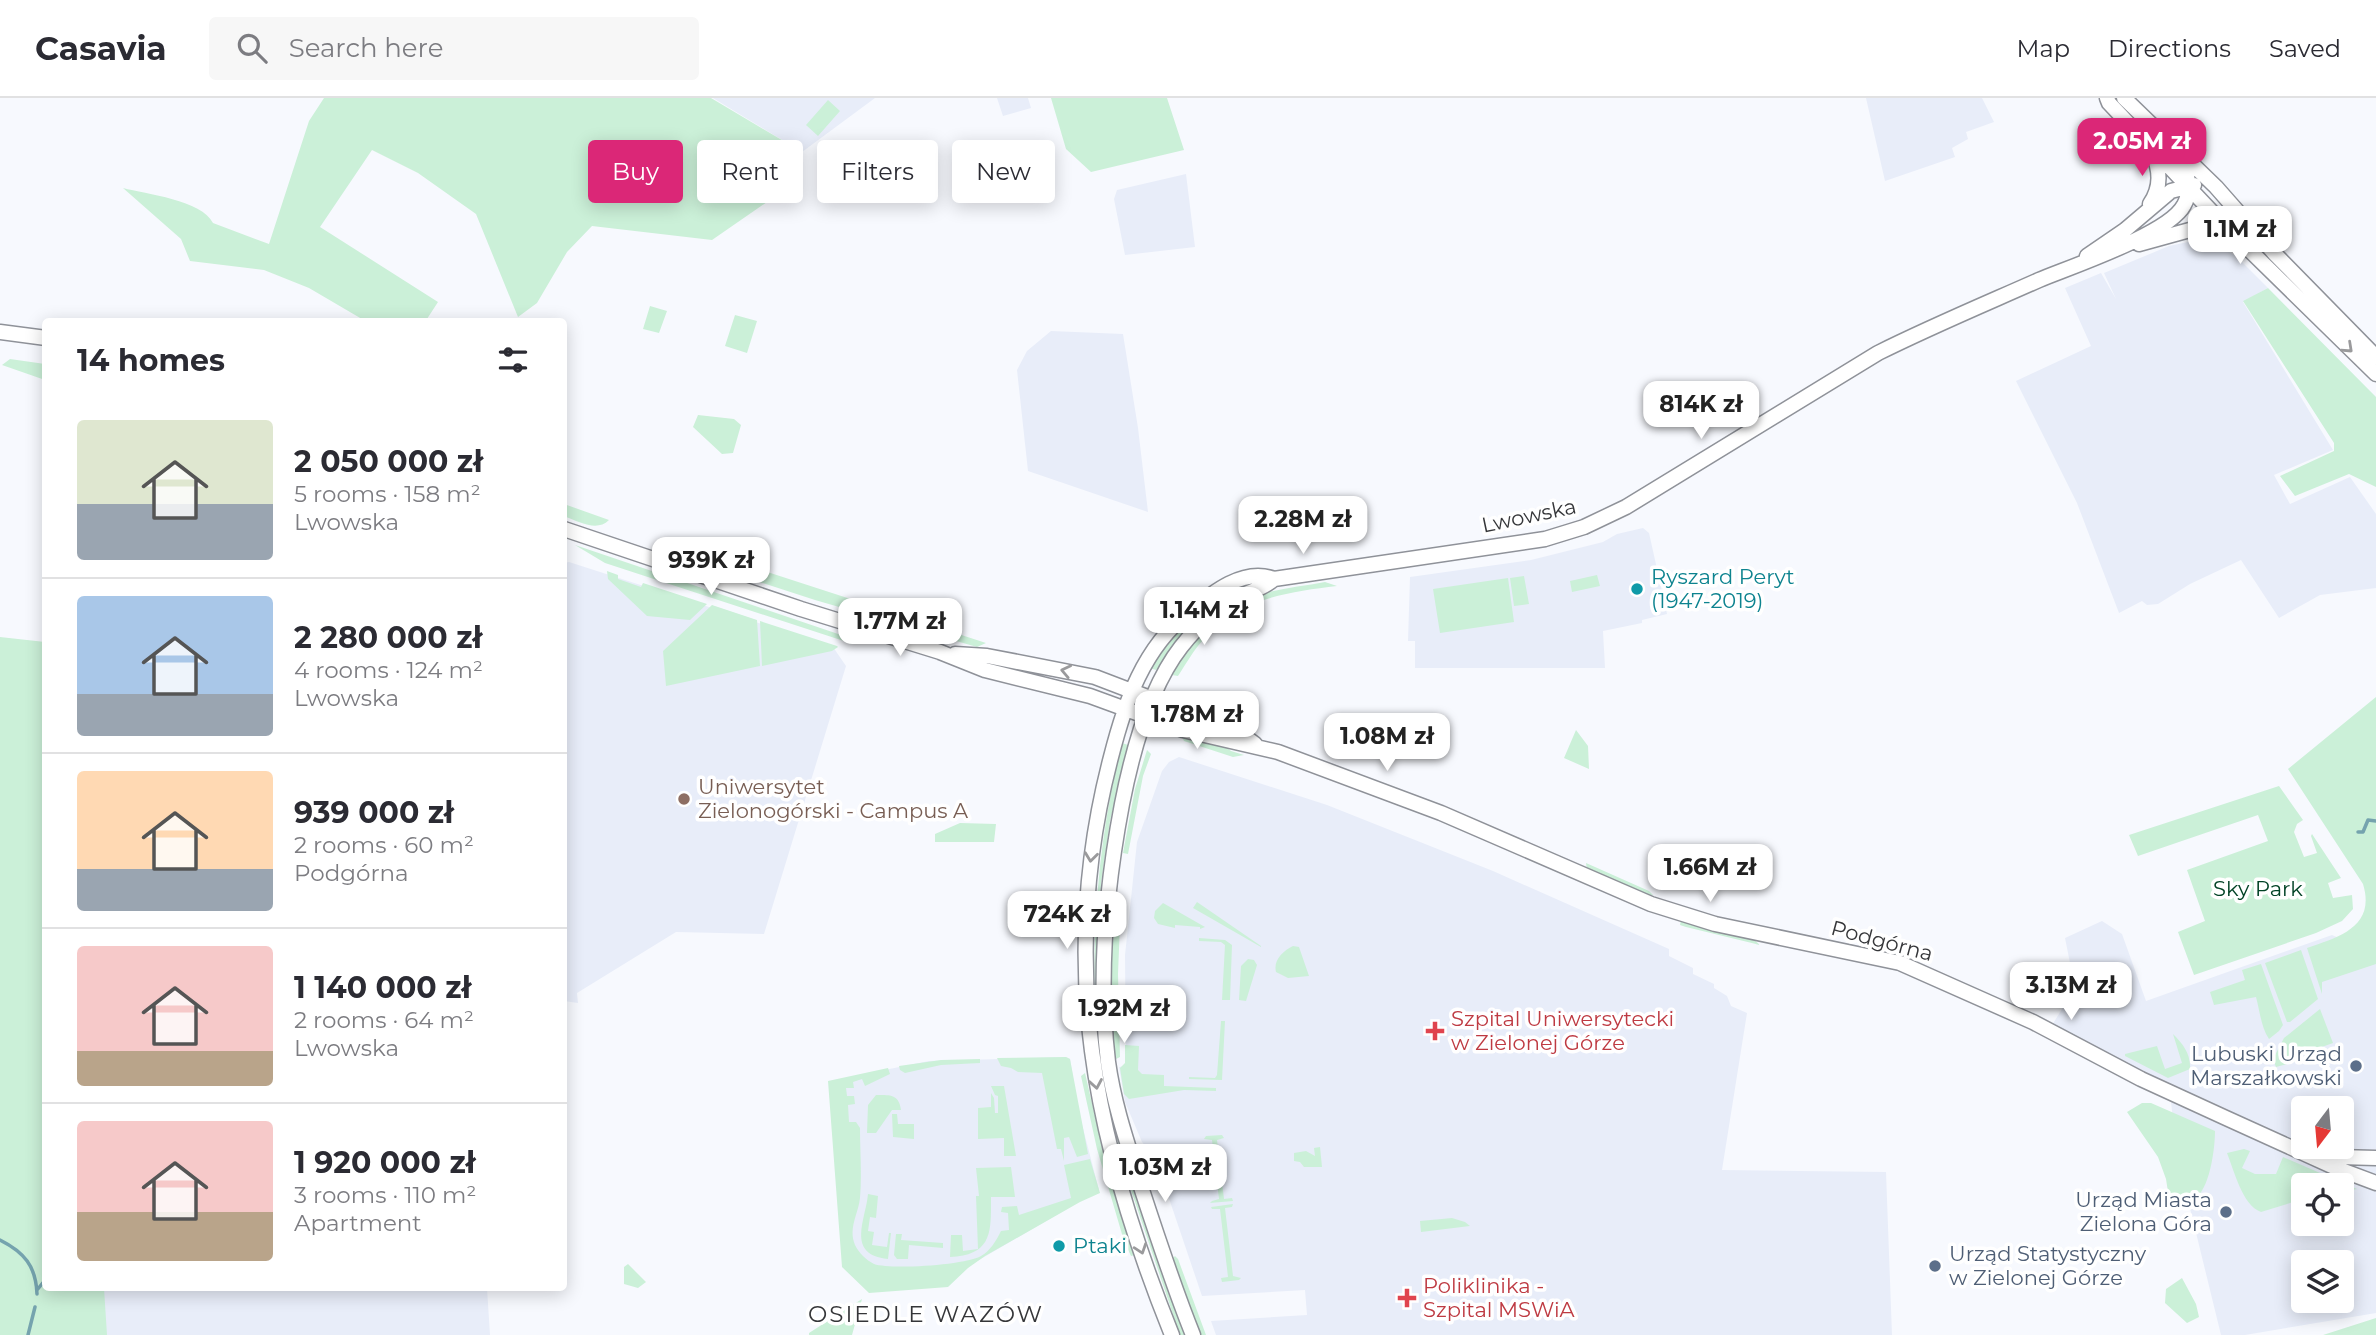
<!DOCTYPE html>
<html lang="en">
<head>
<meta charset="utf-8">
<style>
	:root { --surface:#fff; --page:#f7f7f7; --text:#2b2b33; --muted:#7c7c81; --line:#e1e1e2; --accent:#db2777 }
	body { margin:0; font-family:Montserrat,sans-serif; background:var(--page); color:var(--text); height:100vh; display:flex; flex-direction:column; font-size:26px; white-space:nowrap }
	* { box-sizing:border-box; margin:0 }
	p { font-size:23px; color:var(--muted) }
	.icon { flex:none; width:38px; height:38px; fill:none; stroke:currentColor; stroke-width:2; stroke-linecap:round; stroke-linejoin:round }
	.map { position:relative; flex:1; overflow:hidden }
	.side { position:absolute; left:42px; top:220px; width:525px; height:973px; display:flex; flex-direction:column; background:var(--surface); border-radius:7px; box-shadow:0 4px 18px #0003 }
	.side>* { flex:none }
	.hud { position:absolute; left:588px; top:42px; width:665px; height:63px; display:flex; gap:14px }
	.needle { width:46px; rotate:196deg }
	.tools { position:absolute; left:2291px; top:998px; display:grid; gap:14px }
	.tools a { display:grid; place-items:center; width:63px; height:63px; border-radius:7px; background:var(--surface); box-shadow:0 4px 18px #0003; font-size:35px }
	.price { position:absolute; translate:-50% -60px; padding:0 16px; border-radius:14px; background:#fff; color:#222; font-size:23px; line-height:46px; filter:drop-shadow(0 2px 4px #0008) }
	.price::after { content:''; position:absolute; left:50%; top:42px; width:21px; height:16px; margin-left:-10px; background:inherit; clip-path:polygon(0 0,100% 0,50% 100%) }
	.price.on { background:var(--accent); color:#fff }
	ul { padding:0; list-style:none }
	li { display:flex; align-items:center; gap:21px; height:175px; padding:0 35px }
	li+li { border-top:2px solid var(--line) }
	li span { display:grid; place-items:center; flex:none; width:196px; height:140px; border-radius:7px; color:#555 }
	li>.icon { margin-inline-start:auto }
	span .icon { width:84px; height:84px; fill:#fffc; stroke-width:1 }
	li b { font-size:30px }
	h2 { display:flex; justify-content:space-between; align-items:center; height:84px; padding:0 35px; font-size:30px }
	.chip { padding:0 24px; border-radius:7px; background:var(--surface); box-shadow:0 4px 18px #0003; font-size:24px; line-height:63px }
	.chip.on { background:var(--accent); color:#fff }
	header { display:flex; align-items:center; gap:42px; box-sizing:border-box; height:98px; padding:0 35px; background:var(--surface); border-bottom:2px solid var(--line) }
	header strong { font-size:33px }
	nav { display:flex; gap:38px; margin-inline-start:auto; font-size:24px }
	.search { width:490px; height:63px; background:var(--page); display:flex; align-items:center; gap:18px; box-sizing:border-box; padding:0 24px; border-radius:7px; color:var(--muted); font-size:26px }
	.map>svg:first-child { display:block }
</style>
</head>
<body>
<header>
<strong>Casavia</strong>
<div class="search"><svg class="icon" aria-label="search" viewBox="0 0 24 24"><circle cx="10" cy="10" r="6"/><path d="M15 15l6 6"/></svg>Search here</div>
<nav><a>Map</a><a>Directions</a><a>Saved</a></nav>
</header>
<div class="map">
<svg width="2376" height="1237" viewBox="0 0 2376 1237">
	<rect width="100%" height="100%" fill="#f7f9fe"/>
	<path fill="#e8edf9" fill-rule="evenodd" d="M 713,0 L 875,0 L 802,54 Z
		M 997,0 L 1028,0 L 1031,10 L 1003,18 Z
		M 1866,0 L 1982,0 L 1994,24 L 1966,34 L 1968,41 L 1952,50 L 1955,59 L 1885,83 Z
		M 1186,76 L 1195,149 L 1125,157 L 1114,101 L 1117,92 Z
		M 2202,141 L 2212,144 L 2236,158 L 2268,190 L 2243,204 L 2333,352 L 2274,377 L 2290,406 L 2350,379 L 2376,416 L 2376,490 L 2320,497 L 2279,520 L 2241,462 L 2190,486 L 2158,506 L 2147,507 L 2142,503 L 2119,515 L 2077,405 L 2016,283 L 2091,248 L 2065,190 L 2101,175 L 2116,201 L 2104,175 L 2169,148 Z
		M 1051,233 L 1123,236 L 1138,330 L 1148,414 L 1028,373 L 1017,272 L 1027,253 Z
		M 1643,430 L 1649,435 L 1667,516 L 1642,522 L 1642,525 L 1603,533 L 1605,570 L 1415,570 L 1415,543 L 1408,543 L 1410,479 L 1531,462 L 1603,444 L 1617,436 Z
		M 569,464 L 833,549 L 846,568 L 764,836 L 676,834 L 577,895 L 578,905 L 564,903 L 564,465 Z
		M 1179,659 L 1327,707 L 1493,773 L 1669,851 L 1669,858 L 1693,870 L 1693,876 L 1714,886 L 1714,890 L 1727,898 L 1731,908 L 1747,915 L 1722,1072 L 1886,1074 L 1892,1237 L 1216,1237 L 1211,1223 L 1307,1217 L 1305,1192 L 1202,1198 L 1155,1059 L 1142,1044 L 1125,1004 L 1119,969 L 1126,968 L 1125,857 L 1137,744 L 1162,673 L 1169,664 Z
		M 2102,823 L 2122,836 L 2146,903 L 2332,837 L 2376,856 L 2376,1215 L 2245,1237 L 2221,1237 L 2177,1057 L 2170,995 L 2049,932 L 2075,890 L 2065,840 ZM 2303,1010 L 2342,1010 L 2342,1048 L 2303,1048 ZM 2303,1087 L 2342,1087 L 2342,1125 L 2303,1125 ZM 2303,1164 L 2342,1164 L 2342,1202 L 2303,1202 Z
		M 1066,959 L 1070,961 L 1079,1015 L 1099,1092 L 967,1169 L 849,1176 L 835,982 L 929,963 Z
		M 54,1190 L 487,1190 L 490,1237 L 42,1237 Z"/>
	<path fill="#cbf0d8" d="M 324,0 L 711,0 L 802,54 L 782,75 L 780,95 L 712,142 L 592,128 L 567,154 L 537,205 L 518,219 L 476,116 L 418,75 L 372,52 L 320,129 L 438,204 L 425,224 L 367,224 L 309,190 L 264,172 L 190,163 L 181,141 L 123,90 C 146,96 202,102 213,125 L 269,146 L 309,23 Z
		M 1051,0 L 1167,0 L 1184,52 L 1091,74 L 1066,51 Z
		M 828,2 L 840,13 L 818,38 L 806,27 Z
		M 2268,190 L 2376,299 L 2376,389 L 2349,376 L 2295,398 L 2280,378 L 2334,353 L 2334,345 L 2243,203 Z
		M 650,208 L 667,213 L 659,235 L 643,231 Z
		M 735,217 L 757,223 L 747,255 L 725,248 Z
		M 10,261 L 45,266 L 45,282 L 2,267 Z
		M 698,317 L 734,321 L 741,327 L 733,355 L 722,356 L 693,329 Z
		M 564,406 L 609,422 C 597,434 580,424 566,419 L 564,418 Z
		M 680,440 L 752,469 L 986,545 L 977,549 L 815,502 L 704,466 L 693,461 L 692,456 L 680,450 Z
		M 575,447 L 850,540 L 853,546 L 605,465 Z
		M 607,473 L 618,477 L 618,481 L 641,489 L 643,485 L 707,506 L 690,522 L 647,518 L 608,481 Z
		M 1597,477 L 1600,488 L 1572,494 L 1570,483 Z
		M 1524,478 L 1529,506 L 1514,508 L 1510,480 Z
		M 1508,480 L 1514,524 L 1440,535 L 1433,491 Z
		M 1325,484 L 1337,488 C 1287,494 1238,501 1203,542 C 1193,553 1186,566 1178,578 L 1172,577 C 1187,540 1224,509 1262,496 C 1282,490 1304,488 1325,484 Z
		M 1246,486 L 1242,492 L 1175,546 L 1156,572 L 1150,570 C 1175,532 1204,505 1246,486 Z
		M 712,507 L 757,522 L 760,568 L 666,588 L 663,553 Z
		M 760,523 L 837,548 L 838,549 L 832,553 L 762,568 Z
		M 0,539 L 45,544 L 46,1190 L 104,1190 L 107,1237 L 0,1237 Z
		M 2376,599 L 2376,866 L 2322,884 L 2322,896 L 2307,850 C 2339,839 2376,829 2363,786 L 2288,671 Z
		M 1576,632 L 1588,648 L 1589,671 L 1564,660 Z
		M 1181,637 L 1223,647 L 1231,653 L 1244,657 L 1233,659 L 1184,643 Z
		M 1122,645 L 1128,647 L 1110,723 L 1101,785 L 1098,839 L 1101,948 L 1097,946 C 1090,844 1097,745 1122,645 Z
		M 1147,652 L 1151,656 L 1143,678 L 1128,756 L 1123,755 L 1135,691 Z
		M 2279,688 L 2303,722 L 2297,726 L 2294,734 L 2304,759 L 2317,755 L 2311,738 L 2312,736 L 2341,780 L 2328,785 L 2333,800 L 2352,797 L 2353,811 L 2342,823 L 2316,835 L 2194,877 L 2178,834 L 2205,823 L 2187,772 L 2268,743 L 2258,717 L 2138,758 L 2129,737 Z
		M 960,725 L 996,726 L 994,744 L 935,744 L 935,736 Z
		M 1586,765 L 1649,793 L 1653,797 L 1650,798 L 1587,772 Z
		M 1197,804 L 1261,848 L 1261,849 L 1193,810 Z
		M 1163,805 L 1205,829 L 1200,831 L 1200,829 L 1175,827 L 1175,830 L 1158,826 L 1154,820 L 1155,813 Z
		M 1681,822 L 1752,840 L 1760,847 L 1686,829 L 1680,827 Z
		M 1116,824 L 1120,826 L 1118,876 L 1120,959 L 1114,962 L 1111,857 Z
		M 1199,840 L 1225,842 L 1232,847 L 1230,902 L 1222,902 L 1225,847 L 1221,844 L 1199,843 Z
		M 1293,848 L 1299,849 L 1309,878 L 1288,880 L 1276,874 C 1273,862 1283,853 1293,848 Z
		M 2301,852 L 2318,901 L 2290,924 L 2287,924 L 2265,865 Z
		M 1248,861 L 1254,862 L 1257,867 L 1246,903 L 1239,902 L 1241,868 Z
		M 2261,866 L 2283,927 L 2279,933 L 2269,941 C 2261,929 2260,914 2256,899 L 2214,907 L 2210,894 L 2245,882 L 2242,872 Z
		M 2320,911 L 2333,945 L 2305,955 L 2298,963 L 2276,969 L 2273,961 L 2284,940 Z
		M 1221,923 L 1225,923 L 1222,982 L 1189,981 L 1189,979 L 1215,980 L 1217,977 Z
		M 2173,936 C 2183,946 2191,956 2190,971 L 2168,980 L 2125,958 L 2125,956 L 2157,948 L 2165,971 L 2182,965 Z
		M 1125,947 L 1139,948 L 1138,972 L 1142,976 L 1164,977 L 1164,988 L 1216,990 L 1216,993 L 1184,992 L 1129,1001 L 1124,996 L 1120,970 L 1125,965 Z
		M 1066,959 L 1070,961 L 1088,1056 L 1077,1059 L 1069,1039 L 1064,1040 L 1064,1063 L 1061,1051 L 1057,1051 L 1042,975 L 1018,974 L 1011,970 L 1001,968 L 997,960 Z
		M 980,961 L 980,965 L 941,967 L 905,975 L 900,972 L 899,968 L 941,962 Z
		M 888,970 L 890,976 L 865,988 L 862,981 L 853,984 L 854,990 L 846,990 L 847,998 L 854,998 L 855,1006 L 848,1007 L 849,1024 L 856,1024 L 860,1030 C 860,1053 862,1077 860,1100 C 858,1117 848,1130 855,1147 C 859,1155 866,1162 874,1166 C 891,1172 966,1167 981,1158 C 990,1153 996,1143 1001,1133 L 1009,1132 L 1008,1115 L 1001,1114 L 1002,1109 L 1017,1108 L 1019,1117 L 1071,1100 L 1064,1067 L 1090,1061 L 1100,1095 L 1080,1104 L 985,1158 L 968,1170 L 948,1189 L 869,1195 L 842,1169 L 828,983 Z
		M 1085,975 L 1105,1062 L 1135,1157 L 1131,1158 L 1124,1143 L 1097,1051 L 1081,978 Z
		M 991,988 L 1004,988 L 1016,1058 L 1004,1058 L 1004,1040 L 978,1041 L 978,1010 L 991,1009 L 991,995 L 994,1000 L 995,1015 L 998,1015 L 998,998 L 995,997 Z
		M 876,997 C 890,997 899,996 901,1012 L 892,1012 L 876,1035 L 867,1035 L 868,1007 Z
		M 2142,1005 L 2151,1005 L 2215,1033 C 2215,1050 2210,1093 2193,1102 C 2186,1105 2177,1106 2170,1107 L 2166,1081 L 2158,1059 L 2127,1014 Z
		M 892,1016 L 897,1016 L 898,1026 L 914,1026 L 914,1041 L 893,1039 Z
		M 1112,1023 L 1114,1023 L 1186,1237 L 1180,1237 L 1132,1095 Z
		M 1222,1037 L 1224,1040 L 1217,1042 L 1224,1101 L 1232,1100 L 1233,1103 L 1210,1105 L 1212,1103 L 1219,1101 L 1212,1042 L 1204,1041 L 1206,1038 Z
		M 1320,1049 L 1322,1069 L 1304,1069 L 1300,1064 L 1294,1063 L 1294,1055 L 1306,1053 L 1315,1058 L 1314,1050 Z
		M 2244,1051 L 2250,1053 L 2242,1070 L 2255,1076 L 2276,1076 L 2283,1059 L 2357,1091 L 2342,1094 L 2342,1087 L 2303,1087 L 2303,1101 L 2261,1114 C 2242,1107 2234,1072 2227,1055 Z
		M 1011,1069 L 1015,1099 L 991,1099 C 991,1133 993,1157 950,1159 L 951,1137 L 962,1137 L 963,1153 L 978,1151 L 976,1098 L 979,1098 L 976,1070 Z
		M 868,1096 L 878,1098 L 876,1120 L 870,1119 L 868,1133 L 874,1134 L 872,1147 L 887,1149 L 889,1135 L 891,1135 L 888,1161 C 845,1157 866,1121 868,1096 Z
		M 1233,1106 L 1232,1109 L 1225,1110 L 1233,1178 L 1241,1180 L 1239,1182 L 1222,1184 L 1221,1180 L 1228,1179 L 1220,1111 L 1212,1111 L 1211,1109 Z
		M 1452,1120 L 1465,1124 L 1470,1128 L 1421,1134 L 1420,1123 Z
		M 896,1136 L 902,1136 L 901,1142 L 943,1145 L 943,1150 L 909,1147 L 908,1161 L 897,1161 L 894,1157 Z
		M 1175,1158 L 1178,1161 L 1206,1237 L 1200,1237 L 1172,1161 Z
		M 628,1166 L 646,1184 L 638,1190 L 624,1186 L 624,1169 Z
		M 2182,1180 L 2196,1206 L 2199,1219 L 2187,1225 L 2165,1205 L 2166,1191 Z
		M 862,1201 L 852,1237 L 809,1237 L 809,1235 Z
		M 2376,1220 L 2376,1237 L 2323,1237 Z"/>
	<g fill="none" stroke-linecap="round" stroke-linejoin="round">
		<path stroke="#75a3ae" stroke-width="3.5" d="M 2358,734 L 2363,734 L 2368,722 L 2376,723
			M 0,1142 C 24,1154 36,1168 37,1196
			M 37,1192 L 46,1181
			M 28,1237 L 35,1209"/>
		<defs>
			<path id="secondary" d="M 2107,0 L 2109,5 L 2230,133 L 2376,276
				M 2124,0 L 2216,89 L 2275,156 L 2376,259
				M 2150,106 C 2162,88 2160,72 2152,53
				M 2139,146 L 2197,130 L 2230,133
				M 2087,158 L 2125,132 L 2171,93 L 2194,87
				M 0,234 L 46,240
				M 564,431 L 801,511 L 940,554 L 985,572 L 1090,598 L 1183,632 L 1278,654 L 1441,715 L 1651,806 L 1715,826 L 1900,865 L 2033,924 L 2141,981 L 2226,1020 L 2336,1070 L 2376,1085
				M 955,556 L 987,558 L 1095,579 L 1239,634 L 1255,646
				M 2315,1053 L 2339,1059 L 2376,1060
				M 1172,1237 C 1094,1044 1057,865 1111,659 C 1125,604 1143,550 1190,513 C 1212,495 1244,469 1274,481
				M 1193,1237 C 1174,1190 1158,1141 1142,1092 C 1129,1050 1114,1008 1108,964 C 1098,879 1106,790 1122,706 C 1132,655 1149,590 1181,549 C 1196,530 1215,511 1237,500 C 1250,493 1263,491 1274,481 L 1545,441 L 1584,429 L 1626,409 L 1878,255 C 1930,229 1985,206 2039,182 C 2070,169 2169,136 2184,107 C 2195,87 2183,65 2174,46"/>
		</defs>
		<use href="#secondary" stroke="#8f9299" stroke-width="17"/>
		<use href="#secondary" stroke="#fff" stroke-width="14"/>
	</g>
	<defs><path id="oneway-chevron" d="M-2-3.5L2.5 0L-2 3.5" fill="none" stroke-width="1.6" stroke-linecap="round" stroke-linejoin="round" transform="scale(1.75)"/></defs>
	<g stroke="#9a9a9c">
		<use href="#oneway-chevron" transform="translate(2348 250) rotate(43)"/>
		<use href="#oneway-chevron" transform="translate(1066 573) rotate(-168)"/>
		<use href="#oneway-chevron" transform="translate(1091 759) rotate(97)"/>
		<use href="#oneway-chevron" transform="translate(1096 986) rotate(80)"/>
		<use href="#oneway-chevron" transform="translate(1141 1151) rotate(71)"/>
	</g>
	<g fill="#0f9aa8" stroke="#fff" stroke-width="2.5">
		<circle cx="1637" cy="491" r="7"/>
		<circle cx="1059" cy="1148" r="7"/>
	</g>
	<circle fill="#8d6e63" stroke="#fff" stroke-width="2.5" cx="684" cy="701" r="7"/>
	<g fill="#e0444e" stroke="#fff" stroke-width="2.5">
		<path d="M1431.5 922.5h7v7h7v7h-7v7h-7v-7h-7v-7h7z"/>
		<path d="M1403.5 1189.5h7v7h7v7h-7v7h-7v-7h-7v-7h7z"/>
	</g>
	<g fill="#5c6f8a" stroke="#fff" stroke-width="2.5">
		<circle cx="2356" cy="968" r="7"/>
		<circle cx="2226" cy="1114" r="7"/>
		<circle cx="1935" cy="1168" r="7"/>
	</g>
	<g text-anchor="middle" stroke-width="7" stroke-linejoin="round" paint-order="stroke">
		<g font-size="21" fill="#353639" stroke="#fff">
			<text transform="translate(1529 418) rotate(-12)" y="7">Lwowska</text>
			<text transform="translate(1882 843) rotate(15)" y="7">Podgórna</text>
		</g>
		<g font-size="21" fill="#0d838f" stroke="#fff" text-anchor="start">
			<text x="1651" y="486">Ryszard Peryt<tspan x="1651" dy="24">(1947-2019)</tspan></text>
			<text x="1073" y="1155">Ptaki</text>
		</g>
		<g font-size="21" fill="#785e54" stroke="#fff" text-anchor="start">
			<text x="698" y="696">Uniwersytet<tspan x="698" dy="24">Zielonogórski - Campus A</tspan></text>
		</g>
		<g font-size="21" fill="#004225" stroke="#fff">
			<text x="2258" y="798">Sky Park</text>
		</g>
		<g font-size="21" fill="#be3a42" stroke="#fff" text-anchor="start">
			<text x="1451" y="928">Szpital Uniwersytecki<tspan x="1451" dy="24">w Zielonej Górze</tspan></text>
			<text x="1423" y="1195">Poliklinika -<tspan x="1423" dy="24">Szpital MSWiA</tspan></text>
		</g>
		<g font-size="21" fill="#4e5e75" stroke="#fff" text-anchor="end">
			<text x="2342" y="963">Lubuski Urząd<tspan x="2342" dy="24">Marszałkowski</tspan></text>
			<text x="2212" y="1109">Urząd Miasta<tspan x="2212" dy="24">Zielona Góra</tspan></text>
			<text x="1949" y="1163" text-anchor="start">Urząd Statystyczny<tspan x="1949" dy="24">w Zielonej Górze</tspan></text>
		</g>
		<g font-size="23" letter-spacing="2" fill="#353639" stroke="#fff">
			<text x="926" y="1224">OSIEDLE WAZÓW</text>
		</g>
	</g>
</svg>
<div class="tools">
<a><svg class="needle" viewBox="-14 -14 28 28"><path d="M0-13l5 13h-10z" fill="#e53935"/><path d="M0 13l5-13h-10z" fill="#7c7c81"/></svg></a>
<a><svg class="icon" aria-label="locate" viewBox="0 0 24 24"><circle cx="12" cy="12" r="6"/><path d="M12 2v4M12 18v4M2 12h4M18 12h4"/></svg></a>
<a><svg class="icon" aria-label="layers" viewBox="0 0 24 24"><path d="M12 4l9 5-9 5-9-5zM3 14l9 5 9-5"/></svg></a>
</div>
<b class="price on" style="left:2142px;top:80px">2.05M zł</b>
<b class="price" style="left:2240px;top:168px">1.1M zł</b>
<b class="price" style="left:1701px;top:343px">814K zł</b>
<b class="price" style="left:1303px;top:458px">2.28M zł</b>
<b class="price" style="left:711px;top:499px">939K zł</b>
<b class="price" style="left:1204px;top:549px">1.14M zł</b>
<b class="price" style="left:900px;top:560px">1.77M zł</b>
<b class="price" style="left:1197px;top:653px">1.78M zł</b>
<b class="price" style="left:1387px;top:675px">1.08M zł</b>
<b class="price" style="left:1710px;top:806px">1.66M zł</b>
<b class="price" style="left:1067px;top:853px">724K zł</b>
<b class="price" style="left:2071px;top:924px">3.13M zł</b>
<b class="price" style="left:1124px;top:947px">1.92M zł</b>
<b class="price" style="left:1165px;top:1106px">1.03M zł</b>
<div class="hud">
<a class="chip on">Buy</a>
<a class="chip">Rent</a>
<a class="chip">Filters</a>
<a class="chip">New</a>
</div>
<section class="side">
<h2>14 homes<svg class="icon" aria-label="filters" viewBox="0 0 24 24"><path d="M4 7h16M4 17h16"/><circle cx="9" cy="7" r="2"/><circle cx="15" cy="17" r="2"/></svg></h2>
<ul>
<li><span style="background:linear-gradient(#dfe7d0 60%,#9aa5b1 0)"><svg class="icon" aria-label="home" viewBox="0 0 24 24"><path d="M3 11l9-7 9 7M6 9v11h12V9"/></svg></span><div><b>2 050 000 zł</b><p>5 rooms · 158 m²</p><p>Lwowska</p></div></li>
<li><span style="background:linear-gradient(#a9c7e8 70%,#9aa5b1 0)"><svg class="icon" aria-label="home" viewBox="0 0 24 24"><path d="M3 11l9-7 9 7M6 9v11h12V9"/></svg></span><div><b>2 280 000 zł</b><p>4 rooms · 124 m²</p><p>Lwowska</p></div></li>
<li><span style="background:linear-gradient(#ffd9b3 70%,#9aa5b1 0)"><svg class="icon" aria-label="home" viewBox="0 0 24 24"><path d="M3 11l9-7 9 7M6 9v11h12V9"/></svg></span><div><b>939 000 zł</b><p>2 rooms · 60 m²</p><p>Podgórna</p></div></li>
<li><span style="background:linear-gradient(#f6c9c9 75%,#b9a48a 0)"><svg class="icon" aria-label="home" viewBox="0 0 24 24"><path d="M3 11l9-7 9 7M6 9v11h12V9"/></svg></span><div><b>1 140 000 zł</b><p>2 rooms · 64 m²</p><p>Lwowska</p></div></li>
<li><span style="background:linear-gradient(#f6c9c9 65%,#b9a48a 0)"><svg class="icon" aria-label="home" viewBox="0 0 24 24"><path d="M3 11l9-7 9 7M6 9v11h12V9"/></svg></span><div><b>1 920 000 zł</b><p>3 rooms · 110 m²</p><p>Apartment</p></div></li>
</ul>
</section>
</div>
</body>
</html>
